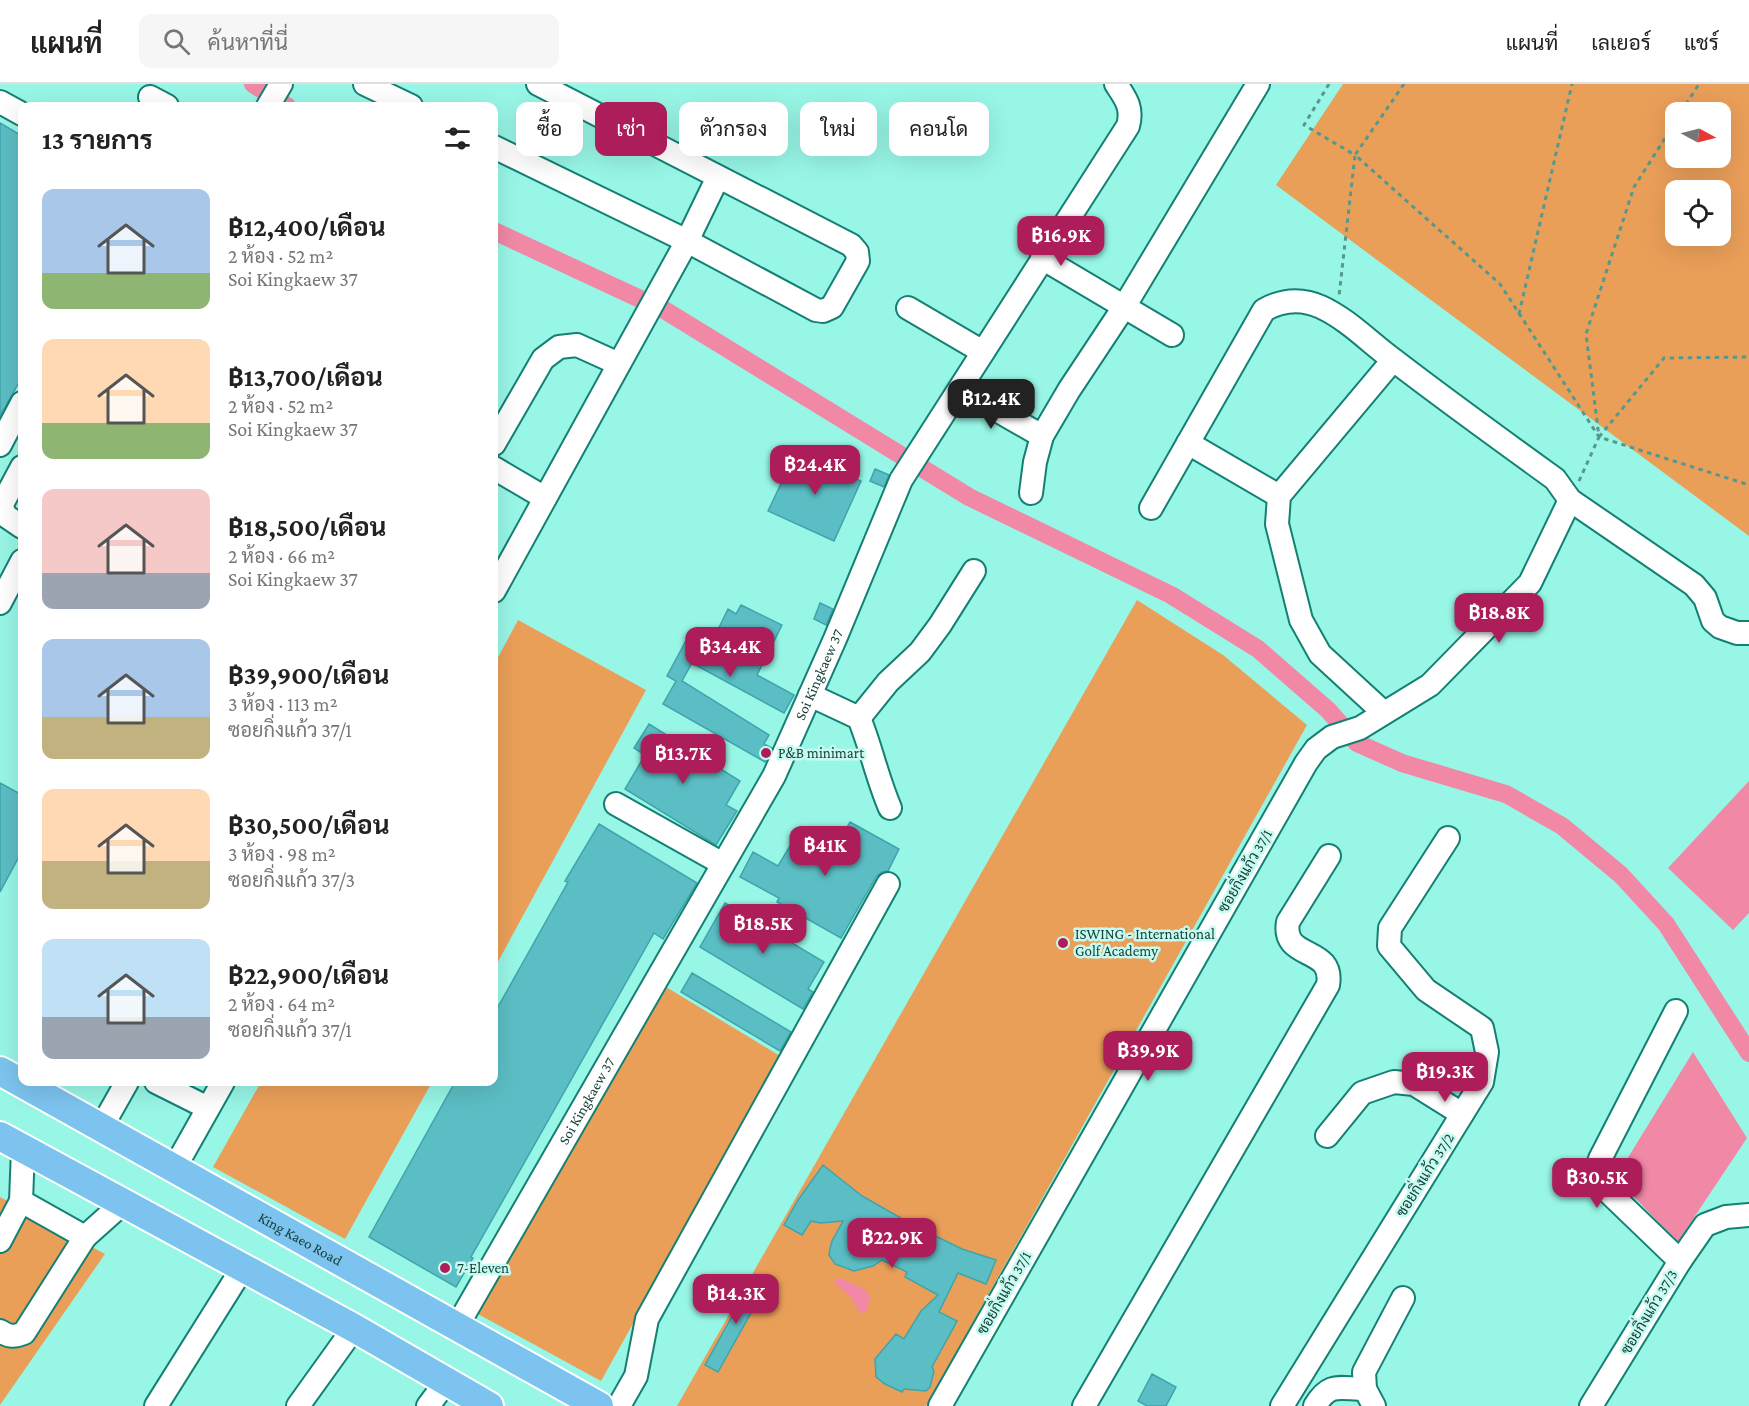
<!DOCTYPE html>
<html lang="th">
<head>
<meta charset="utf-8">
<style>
	:root { --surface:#fff; --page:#f6f6f6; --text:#222; --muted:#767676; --line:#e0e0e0; --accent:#ac1d59 }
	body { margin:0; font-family:"Crimson Pro",Sarabun,serif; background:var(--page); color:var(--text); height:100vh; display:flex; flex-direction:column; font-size:22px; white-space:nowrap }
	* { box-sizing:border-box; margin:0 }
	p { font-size:20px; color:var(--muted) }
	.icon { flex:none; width:33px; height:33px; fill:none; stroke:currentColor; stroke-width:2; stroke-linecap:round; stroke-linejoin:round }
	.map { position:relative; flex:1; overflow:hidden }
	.drawer { position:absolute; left:18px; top:18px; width:480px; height:984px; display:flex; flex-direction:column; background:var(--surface); border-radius:12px; box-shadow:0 6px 24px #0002 }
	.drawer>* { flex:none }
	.top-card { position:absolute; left:516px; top:18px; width:570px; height:54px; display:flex; gap:12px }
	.needle { width:39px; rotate:97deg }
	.tools { position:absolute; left:1665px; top:18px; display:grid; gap:12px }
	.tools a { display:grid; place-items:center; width:66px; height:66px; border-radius:12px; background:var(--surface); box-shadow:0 6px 24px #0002; font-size:30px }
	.price { position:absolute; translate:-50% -51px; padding:0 14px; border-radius:12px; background:var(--accent); color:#fff; font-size:20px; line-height:39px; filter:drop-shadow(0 2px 3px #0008) }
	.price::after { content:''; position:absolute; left:50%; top:36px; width:18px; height:14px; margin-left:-9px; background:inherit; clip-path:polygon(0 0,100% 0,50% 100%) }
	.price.active { background:#222; color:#fff }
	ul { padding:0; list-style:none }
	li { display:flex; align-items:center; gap:18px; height:150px; padding:0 24px }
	li span { display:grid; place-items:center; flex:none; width:168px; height:120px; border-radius:12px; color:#555 }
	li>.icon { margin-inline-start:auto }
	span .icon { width:72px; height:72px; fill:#fffc; stroke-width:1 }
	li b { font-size:26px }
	h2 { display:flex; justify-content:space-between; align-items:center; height:72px; padding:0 24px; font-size:26px }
	.chip { padding:0 21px; border-radius:12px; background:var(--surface); box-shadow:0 6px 24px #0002; font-size:21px; line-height:54px }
	.chip.active { background:var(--accent); color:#fff }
	header { display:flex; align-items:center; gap:36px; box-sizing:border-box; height:84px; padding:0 30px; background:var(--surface); border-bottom:2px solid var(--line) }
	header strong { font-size:28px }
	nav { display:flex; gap:33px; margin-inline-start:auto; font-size:21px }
	.search { width:420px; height:54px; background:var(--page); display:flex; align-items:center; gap:15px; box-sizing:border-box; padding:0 21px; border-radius:12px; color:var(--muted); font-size:22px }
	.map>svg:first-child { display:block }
</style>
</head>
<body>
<header>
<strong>แผนที่</strong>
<div class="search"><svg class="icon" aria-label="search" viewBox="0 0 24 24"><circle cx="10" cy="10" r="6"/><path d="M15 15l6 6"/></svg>ค้นหาที่นี่</div>
<nav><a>แผนที่</a><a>เลเยอร์</a><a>แชร์</a></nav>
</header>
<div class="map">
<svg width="1749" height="1322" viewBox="0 0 1749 1322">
	<rect width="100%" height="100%" fill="#98f6e6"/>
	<path fill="#ea9f59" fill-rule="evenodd" d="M 1343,0 L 1749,0 L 1749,452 L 1276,101 ZM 1720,28 L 1720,74 L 1676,74 L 1676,28 ZM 1720,106 L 1720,152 L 1676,152 L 1676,106 Z
		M 1137,516 L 1223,571 L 1307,641 L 926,1322 L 677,1322 Z
		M 518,536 L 646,606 L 494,885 L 494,581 Z
		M 666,903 L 782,973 L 601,1297 L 478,1230 Z
		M 261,998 L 432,998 L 345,1155 L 213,1083 Z
		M 0,1113 L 105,1170 L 0,1321 Z"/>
	<path fill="#f088a6" d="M 1749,697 L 1749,829 L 1733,846 L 1668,784 Z
		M 1693,968 L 1747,1054 L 1677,1159 L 1616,1093 Z
		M 841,1194 L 864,1205 L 870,1212 L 867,1227 L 862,1229 L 859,1227 L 850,1212 L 834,1199 L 835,1197 Z"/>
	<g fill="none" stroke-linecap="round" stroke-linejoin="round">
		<path stroke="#f088a6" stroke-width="18" d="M 253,0 L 287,22
			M 494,147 L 666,227 L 969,413 L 1171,511 L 1258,565 L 1328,626 L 1357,659 L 1402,679 L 1506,710 L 1562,742 L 1621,791 L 1666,840 L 1749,969"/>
	</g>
	<path fill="#5cbec5" stroke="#3fa4ab" stroke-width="1.5" d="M 0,39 L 22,52 L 22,293 L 0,332 Z
		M 797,366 L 861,397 L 834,457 L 768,427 Z
		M 875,385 L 889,391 L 884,403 L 870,397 Z
		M 820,519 L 833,525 L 826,541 L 814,535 Z
		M 741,521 L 782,541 L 757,591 L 794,611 L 784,629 L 692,579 L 682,597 L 769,651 L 764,660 L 772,664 L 765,678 L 663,620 L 676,597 L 667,592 L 688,553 L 709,564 L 728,525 L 736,530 Z
		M 649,640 L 740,697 L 726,721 L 737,727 L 716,761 L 625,705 L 645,671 L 634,664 Z
		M 0,699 L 22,711 L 22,767 L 0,808 Z
		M 850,738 L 899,765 L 888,787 L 882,788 L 876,793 L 841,854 L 777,818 L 779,814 L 740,793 L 753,768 L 778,782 L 796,752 L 832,771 Z
		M 599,740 L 697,799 L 663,855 L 654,849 L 471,1173 L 473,1174 L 456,1203 L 369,1153 L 455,998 L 494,998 L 494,930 L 568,798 L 565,797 Z
		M 725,819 L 824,878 L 808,905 L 813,908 L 803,925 L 700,863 Z
		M 692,889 L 791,948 L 780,967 L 681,908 Z
		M 823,1081 L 862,1112 L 913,1141 L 962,1165 L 996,1176 L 986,1200 L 958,1189 L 939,1228 L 957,1237 L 932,1283 L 934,1287 L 930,1303 L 926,1307 L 904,1305 L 902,1308 L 885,1300 L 876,1293 L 875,1275 L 896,1250 L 904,1255 L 921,1227 L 938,1211 L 905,1193 L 907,1188 L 882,1176 L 873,1182 L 854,1187 L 835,1180 L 829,1171 L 830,1165 L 832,1157 L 843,1137 L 820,1139 L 811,1137 L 802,1151 L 784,1141 L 798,1116 Z
		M 754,1193 L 767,1200 L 718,1288 L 705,1281 Z
		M 1152,1290 L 1176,1303 L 1166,1322 L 1147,1322 L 1138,1317 Z"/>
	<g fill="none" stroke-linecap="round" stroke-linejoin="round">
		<defs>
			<g id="minor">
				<path d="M 365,0 L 411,22"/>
				<path d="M 150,13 L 167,22"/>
				<path d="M 0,18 L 22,30"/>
				<path d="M 268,22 L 281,0"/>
				<path d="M 494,63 L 687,157 L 816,226 L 823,227 L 832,223 L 858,177 L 857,168 L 851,161 L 538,0"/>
				<path d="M 1042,174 L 1172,251"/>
				<path d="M 908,224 L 983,268"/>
				<path d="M 960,305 L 1042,352"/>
				<path d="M 1188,359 L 1279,412"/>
				<path d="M 494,360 L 543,275 L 559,263 L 577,261 L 619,280"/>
				<path d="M 0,361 L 22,319"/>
				<path d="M 22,383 L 1,422 L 6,432 L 22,443"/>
				<path d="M 494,384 L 545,414"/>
				<path d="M 1031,409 L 1035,378 L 1042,352 L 1069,306 L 1124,223 L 1258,0"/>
				<path d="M 1151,424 L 1264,226 C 1282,216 1301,214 1321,223 C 1349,236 1370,259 1395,277 C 1447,317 1501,356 1555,395 L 1570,416 L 1694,501 L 1705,514 L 1713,537 L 1720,543 L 1737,549 L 1749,549"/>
				<path d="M 494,507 L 687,157 L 718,93"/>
				<path d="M 0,519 L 22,477"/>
				<path d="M 810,611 L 859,634 C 871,663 877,694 890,724"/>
				<path d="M 1383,628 L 1320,570 L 1301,536 L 1277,440 L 1279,412 L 1393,276"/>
				<path d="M 859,634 L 888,598 L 920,568 L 940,541 L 974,487"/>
				<path d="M 616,720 L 723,780"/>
				<path d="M 156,998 L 208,1024"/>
				<path d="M 101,1044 L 127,998"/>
				<path d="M 1327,1052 L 1362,1009 L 1394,998 L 1414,1000 L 1462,1030"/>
				<path d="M 23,1065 L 21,1117 L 85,1153 L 123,1119"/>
				<path d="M 174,1085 L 223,998"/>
				<path d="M 0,1157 L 21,1117"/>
				<path d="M 1680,1177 L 1705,1141 L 1726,1133 L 1749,1131"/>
				<path id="s1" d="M 456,1244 L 774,692 L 835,555 L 901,396 L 1128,42 C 1133,24 1126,15 1116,0"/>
				<path d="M 0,1247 C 9,1253 14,1253 24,1249 L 85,1153"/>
				<path d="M 156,1322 L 242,1185"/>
				<path d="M 298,1322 L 354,1244"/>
				<path d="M 428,1322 L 446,1298"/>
				<path d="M 619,1322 L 636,1292 L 647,1235 L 888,800"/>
				<path d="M 940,1322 L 1306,679 L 1316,665 L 1332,653 L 1360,644 L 1430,601 L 1530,499 L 1570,416"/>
				<path d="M 1084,1322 L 1328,901 C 1335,861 1281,877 1288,838 L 1329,772"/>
				<path d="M 1282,1322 L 1482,998 L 1487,968 L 1482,944 L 1426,906 L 1389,862 L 1390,844 L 1448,754"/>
				<path d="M 1315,1322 C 1330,1297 1340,1305 1365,1305"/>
				<path d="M 1374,1322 L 1365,1305 L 1364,1288 L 1403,1214"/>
				<path d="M 1591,1322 L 1680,1177 L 1601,1101 L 1596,1088 L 1600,1075 L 1676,927"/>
			</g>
			<g id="major">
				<path id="s2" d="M 0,987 L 599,1322"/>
				<path d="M 0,1052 L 354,1244 L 489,1322"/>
			</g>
		</defs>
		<use href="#minor" stroke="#138073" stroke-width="26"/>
		<use href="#major" stroke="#fff" stroke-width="32"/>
		<path stroke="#56988d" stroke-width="3" stroke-dasharray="4.5 4.5" stroke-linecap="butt" d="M 1329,0 L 1304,41 L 1355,71 L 1339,212
			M 1404,0 L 1355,71 L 1500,200 L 1599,353 L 1749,401
			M 1681,28 L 1699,0
			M 1519,230 L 1572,0
			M 1599,353 L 1664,274 L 1749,273
			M 1579,397 L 1599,353 L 1586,250 L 1634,103 L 1676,37"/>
		<use href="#minor" stroke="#fff" stroke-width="22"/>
		<use href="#major" stroke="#7cc4ef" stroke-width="28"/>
	</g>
	<g fill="#ac1d59" stroke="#c6fbf1" stroke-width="2">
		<circle cx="766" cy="669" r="6"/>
		<circle cx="1063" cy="859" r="6"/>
		<circle cx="445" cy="1184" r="6"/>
	</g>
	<g text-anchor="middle" stroke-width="5" stroke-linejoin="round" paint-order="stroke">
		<g font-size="15" fill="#19413a" stroke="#c6fbf1">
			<text dy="5" stroke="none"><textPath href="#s1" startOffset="748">Soi Kingkaew 37</textPath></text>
			<text transform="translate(1245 787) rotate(-60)" y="5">ซอยกิ่งแก้ว 37/1</text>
			<text dy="5" stroke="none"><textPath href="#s1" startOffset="262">Soi Kingkaew 37</textPath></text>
			<text transform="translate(1425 1091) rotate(-58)" y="5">ซอยกิ่งแก้ว 37/2</text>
			<text dy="5" stroke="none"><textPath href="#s2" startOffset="344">King Kaeo Road</textPath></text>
			<text transform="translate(1004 1209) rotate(-60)" y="5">ซอยกิ่งแก้ว 37/1</text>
			<text transform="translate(1649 1228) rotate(-59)" y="5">ซอยกิ่งแก้ว 37/3</text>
		</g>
		<g font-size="15" fill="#19413a" stroke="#c6fbf1" text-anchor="start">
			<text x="778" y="674">P&amp;B minimart</text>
			<text x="1075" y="855">ISWING - International<tspan x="1075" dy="17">Golf Academy</tspan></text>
			<text x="457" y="1189">7-Eleven</text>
		</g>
	</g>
</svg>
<div class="tools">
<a><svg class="needle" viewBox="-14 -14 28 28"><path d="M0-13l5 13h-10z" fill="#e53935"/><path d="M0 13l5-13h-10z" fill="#767676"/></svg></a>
<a><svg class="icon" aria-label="locate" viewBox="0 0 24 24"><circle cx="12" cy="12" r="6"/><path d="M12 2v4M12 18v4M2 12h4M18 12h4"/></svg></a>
</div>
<b class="price" style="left:1061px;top:183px">฿16.9K</b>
<b class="price active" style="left:991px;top:346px">฿12.4K</b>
<b class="price" style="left:815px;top:412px">฿24.4K</b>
<b class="price" style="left:1499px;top:560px">฿18.8K</b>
<b class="price" style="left:730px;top:594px">฿34.4K</b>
<b class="price" style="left:683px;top:701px">฿13.7K</b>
<b class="price" style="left:825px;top:793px">฿41K</b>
<b class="price" style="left:763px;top:871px">฿18.5K</b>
<b class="price" style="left:1148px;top:998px">฿39.9K</b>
<b class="price" style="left:1445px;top:1019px">฿19.3K</b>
<b class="price" style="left:1597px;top:1125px">฿30.5K</b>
<b class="price" style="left:892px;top:1185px">฿22.9K</b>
<b class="price" style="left:736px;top:1241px">฿14.3K</b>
<div class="top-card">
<a class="chip">ซื้อ</a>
<a class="chip active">เช่า</a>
<a class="chip">ตัวกรอง</a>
<a class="chip">ใหม่</a>
<a class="chip">คอนโด</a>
</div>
<section class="drawer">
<h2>13 รายการ<svg class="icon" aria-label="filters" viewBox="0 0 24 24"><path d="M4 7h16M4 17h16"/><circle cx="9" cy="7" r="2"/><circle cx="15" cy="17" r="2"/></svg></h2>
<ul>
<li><span style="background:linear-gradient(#a9c7e8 70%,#8fb573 0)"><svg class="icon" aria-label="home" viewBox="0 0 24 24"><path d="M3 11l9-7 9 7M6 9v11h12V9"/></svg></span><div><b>฿12,400/เดือน</b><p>2 ห้อง · 52 m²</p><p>Soi Kingkaew 37</p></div></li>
<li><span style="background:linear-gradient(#ffd9b3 70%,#8fb573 0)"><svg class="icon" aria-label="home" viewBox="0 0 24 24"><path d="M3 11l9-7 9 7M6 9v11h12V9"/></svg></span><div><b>฿13,700/เดือน</b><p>2 ห้อง · 52 m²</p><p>Soi Kingkaew 37</p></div></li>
<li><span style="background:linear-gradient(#f6c9c9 70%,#9aa5b1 0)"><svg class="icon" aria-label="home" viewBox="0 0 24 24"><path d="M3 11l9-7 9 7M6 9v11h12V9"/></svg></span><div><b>฿18,500/เดือน</b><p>2 ห้อง · 66 m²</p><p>Soi Kingkaew 37</p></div></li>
<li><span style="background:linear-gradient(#a9c7e8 65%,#c2b280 0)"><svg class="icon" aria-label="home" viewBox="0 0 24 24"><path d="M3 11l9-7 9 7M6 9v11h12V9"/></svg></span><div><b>฿39,900/เดือน</b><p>3 ห้อง · 113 m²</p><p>ซอยกิ่งแก้ว 37/1</p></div></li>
<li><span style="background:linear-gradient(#ffd9b3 60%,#c2b280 0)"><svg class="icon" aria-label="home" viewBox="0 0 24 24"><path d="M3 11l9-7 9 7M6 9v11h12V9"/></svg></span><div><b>฿30,500/เดือน</b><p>3 ห้อง · 98 m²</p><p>ซอยกิ่งแก้ว 37/3</p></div></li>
<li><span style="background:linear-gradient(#bfe0f5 65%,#9aa5b1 0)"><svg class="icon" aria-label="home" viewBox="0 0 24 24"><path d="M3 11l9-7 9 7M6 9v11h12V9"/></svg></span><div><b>฿22,900/เดือน</b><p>2 ห้อง · 64 m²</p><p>ซอยกิ่งแก้ว 37/1</p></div></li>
</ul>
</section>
</div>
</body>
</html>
